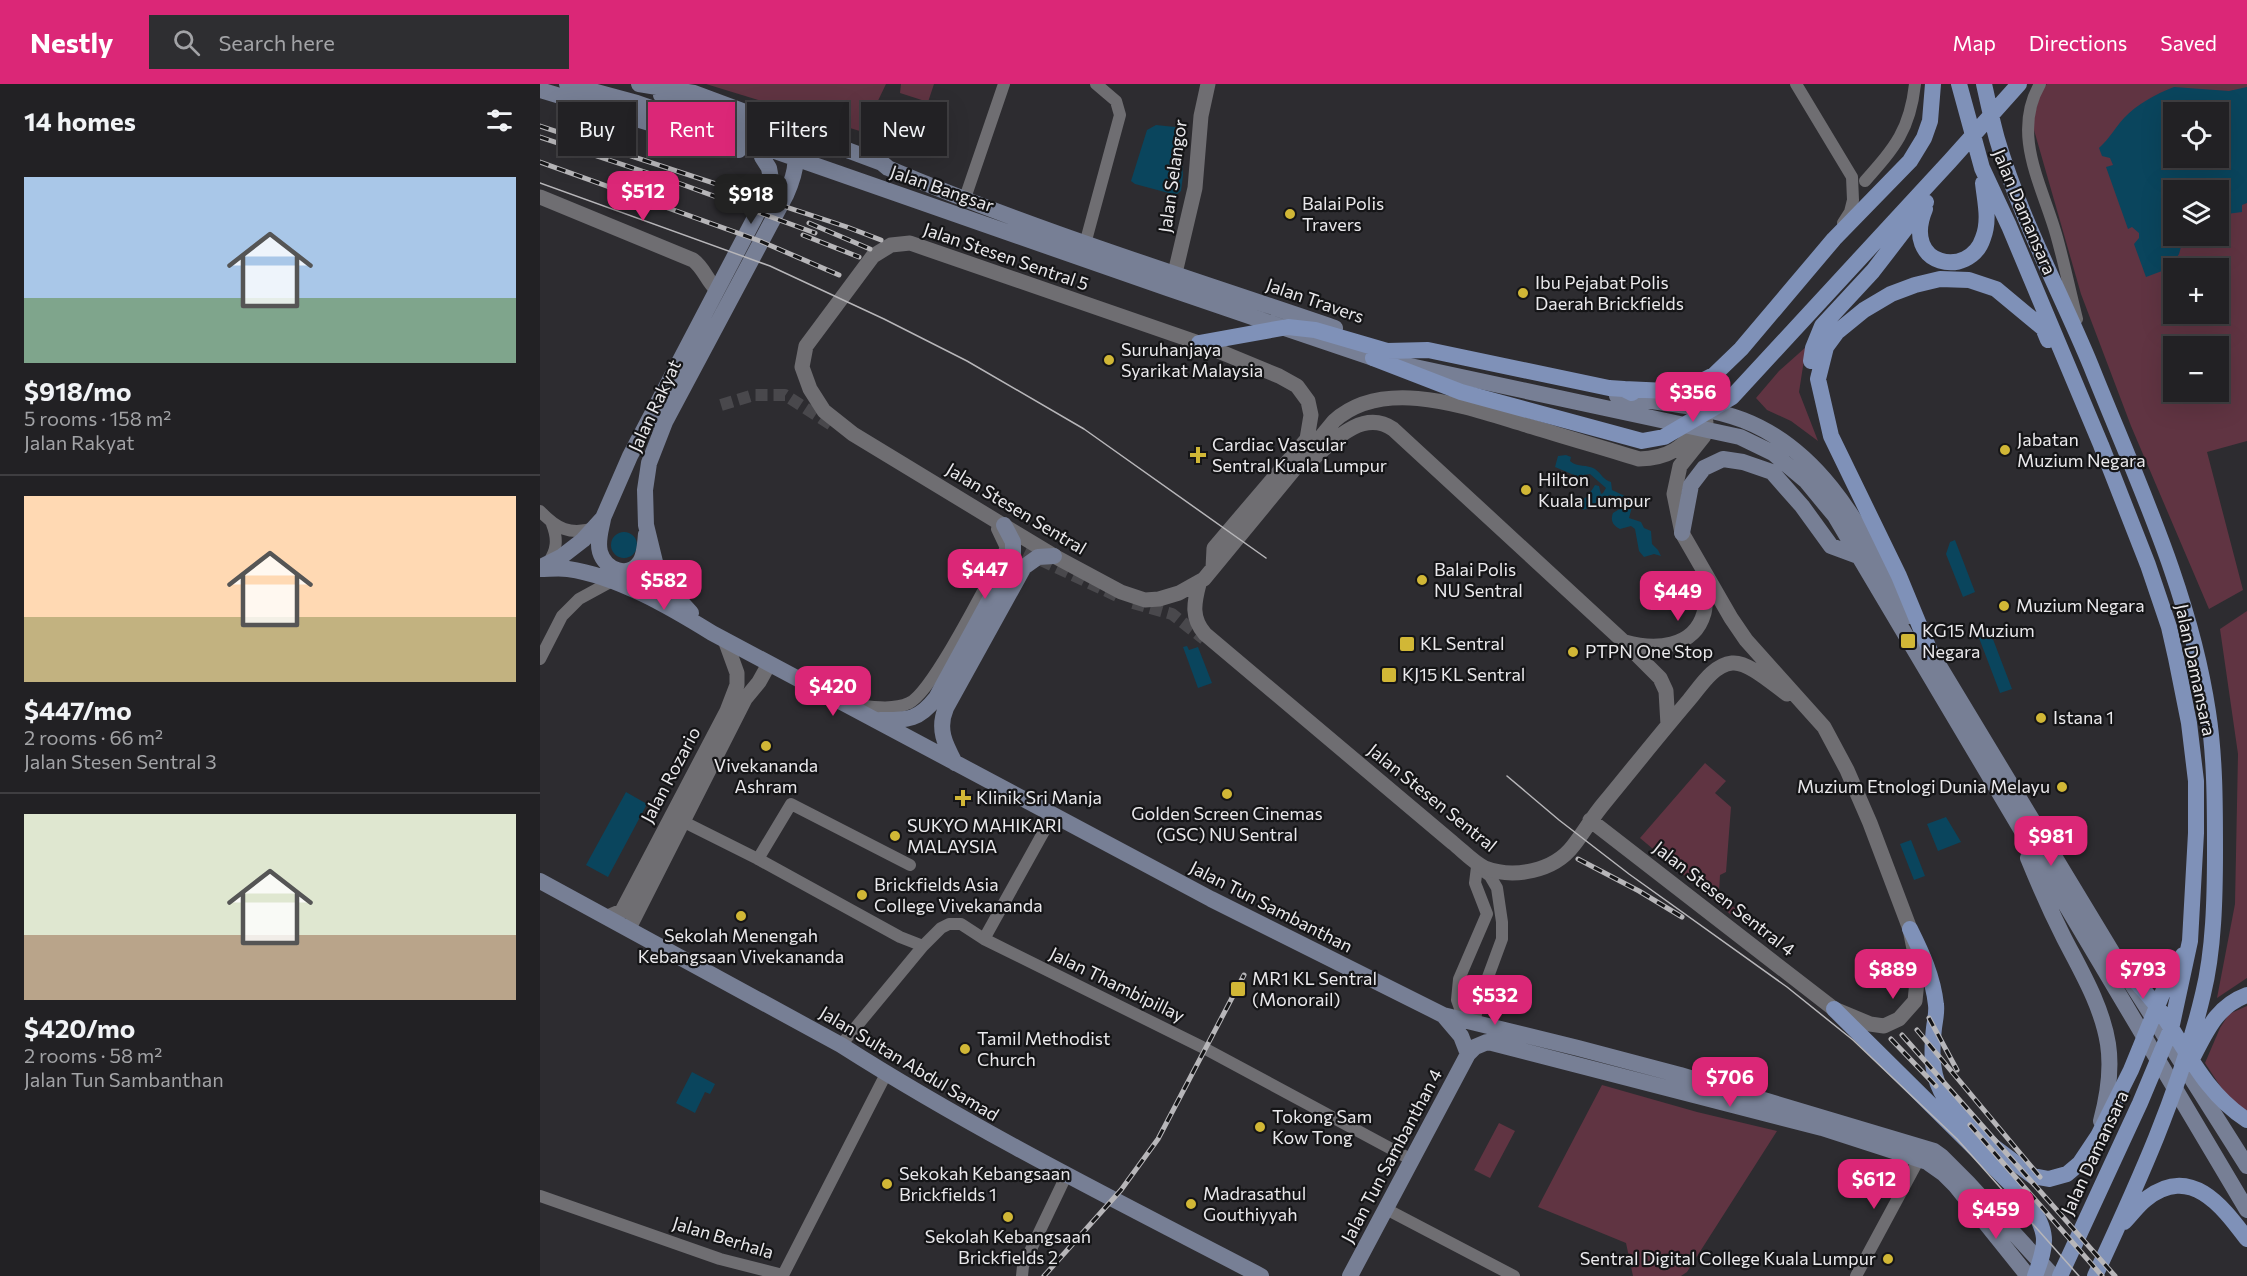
<!DOCTYPE html>
<html lang="en">
<head>
<meta charset="utf-8">
<style>
	:root { --surface:#222124; --page:#2e2e31; --text:#f1f3f6; --muted:#a2a3a6; --line:#3f3e41; --accent:#db2777 }
	body { margin:0; font-family:Commissioner,sans-serif; background:var(--page); color:var(--text); height:100vh; display:flex; flex-direction:column; font-size:22px; white-space:nowrap }
	* { box-sizing:border-box; margin:0 }
	p { font-size:20px; color:var(--muted) }
	.icon { flex:none; width:33px; height:33px; fill:none; stroke:currentColor; stroke-width:2; stroke-linecap:round; stroke-linejoin:round }
	.map { position:relative; flex:1; overflow:hidden }
	.sheet { display:flex; flex-direction:column; background:var(--surface); width:540px }
	.sheet>* { flex:none }
	.guide { position:absolute; left:18px; top:18px; width:570px; height:54px; display:flex; gap:12px }
	.controls { position:absolute; left:1623px; top:18px; display:grid; gap:12px }
	.controls a { display:grid; place-items:center; width:66px; height:66px; border-radius:0px; background:var(--surface); box-shadow:0 6px 24px #0002,0 0 0 2px var(--line); font-size:30px }
	.price { position:absolute; translate:-50% -51px; padding:0 14px; border-radius:12px; background:var(--accent); color:#fff; font-size:20px; line-height:39px; filter:drop-shadow(0 2px 3px #0008) }
	.price::after { content:''; position:absolute; left:50%; top:36px; width:18px; height:14px; margin-left:-9px; background:inherit; clip-path:polygon(0 0,100% 0,50% 100%) }
	.price.selected { background:#222; color:#fff }
	ul { padding:0; list-style:none }
	li { display:grid; align-content:center; gap:12px; height:318px; padding:0 24px }
	li+li { border-top:2px solid var(--line) }
	li span { display:grid; place-items:center; height:186px; border-radius:0px; color:#555 }
	li>.icon { margin-inline-start:auto }
	span .icon { width:108px; height:108px; fill:#fffc; stroke-width:1 }
	li b { font-size:26px }
	h2 { display:flex; justify-content:space-between; align-items:center; height:72px; padding:0 24px; font-size:26px }
	.pill { padding:0 21px; border-radius:0px; background:var(--surface); box-shadow:0 6px 24px #0002,0 0 0 2px var(--line); font-size:21px; line-height:54px }
	.pill.selected { background:var(--accent); color:#fff }
	header { display:flex; align-items:center; gap:36px; box-sizing:border-box; height:84px; padding:0 30px; background:var(--accent); color:#fff }
	header strong { font-size:28px }
	nav { display:flex; gap:33px; margin-inline-start:auto; font-size:21px }
	.search { width:420px; height:54px; background:var(--page); display:flex; align-items:center; gap:15px; box-sizing:border-box; padding:0 21px; border-radius:0px; color:var(--muted); font-size:22px }
	main { display:flex; flex:1; min-height:0 }
	.map>svg:first-child { display:block }
</style>
</head>
<body>
<header>
<strong>Nestly</strong>
<div class="search"><svg class="icon" aria-label="search" viewBox="0 0 24 24"><circle cx="10" cy="10" r="6"/><path d="M15 15l6 6"/></svg>Search here</div>
<nav><a>Map</a><a>Directions</a><a>Saved</a></nav>
</header>
<main>
<section class="sheet">
<h2>14 homes<svg class="icon" aria-label="filters" viewBox="0 0 24 24"><path d="M4 7h16M4 17h16"/><circle cx="9" cy="7" r="2"/><circle cx="15" cy="17" r="2"/></svg></h2>
<ul>
<li><span style="background:linear-gradient(#a9c7e8 65%,#7fa58c 0)"><svg class="icon" aria-label="home" viewBox="0 0 24 24"><path d="M3 11l9-7 9 7M6 9v11h12V9"/></svg></span><div><b>$918/mo</b><p>5 rooms · 158 m²</p><p>Jalan Rakyat</p></div></li>
<li><span style="background:linear-gradient(#ffd9b3 65%,#c2b280 0)"><svg class="icon" aria-label="home" viewBox="0 0 24 24"><path d="M3 11l9-7 9 7M6 9v11h12V9"/></svg></span><div><b>$447/mo</b><p>2 rooms · 66 m²</p><p>Jalan Stesen Sentral 3</p></div></li>
<li><span style="background:linear-gradient(#dfe7d0 65%,#b9a48a 0)"><svg class="icon" aria-label="home" viewBox="0 0 24 24"><path d="M3 11l9-7 9 7M6 9v11h12V9"/></svg></span><div><b>$420/mo</b><p>2 rooms · 58 m²</p><p>Jalan Tun Sambanthan</p></div></li>
</ul>
</section>
<div class="map">
<svg width="1707" height="1192" viewBox="0 0 1707 1192">
	<rect width="100%" height="100%" fill="#2d2c30"/>
	<path fill="#603442" fill-rule="evenodd" d="M 166,0 L 346,0 L 323,48 Z
		M 361,0 L 394,0 L 388,18 L 360,9 Z
		M 1507,0 L 1707,0 L 1707,357 L 1667,368 L 1703,506 L 1669,525 L 1591,342 L 1541,210 L 1492,39 L 1502,5 ZM 1634,28 L 1678,28 L 1678,74 L 1634,74 ZM 1634,106 L 1678,106 L 1678,152 L 1634,152 ZM 1634,184 L 1678,184 L 1678,230 L 1634,230 ZM 1634,262 L 1678,262 L 1678,308 L 1634,308 Z
		M 1266,263 L 1259,308 L 1278,357 L 1251,337 L 1227,326 L 1216,314 L 1239,287 Z
		M 1707,527 L 1707,894 L 1677,914 L 1695,820 L 1698,670 L 1680,545 Z
		M 1165,679 L 1186,697 L 1175,709 L 1191,723 L 1186,788 L 1180,791 L 1179,809 L 1199,828 L 1195,831 L 1190,830 L 1100,754 Z
		M 1707,922 L 1707,1031 L 1692,1020 L 1665,979 L 1680,944 L 1689,930 Z
		M 1062,1001 L 1157,1028 L 1237,1047 L 1147,1188 L 1141,1192 L 1093,1192 L 1086,1159 L 998,1123 Z
		M 959,1039 L 975,1047 L 950,1094 L 934,1086 Z"/>
	<path fill="#0a455d" fill-rule="evenodd" d="M 1634,3 L 1689,7 L 1707,3 L 1707,119 L 1702,121 L 1702,128 L 1679,131 L 1678,106 L 1634,106 L 1634,152 L 1644,152 L 1639,170 L 1630,184 L 1606,193 L 1594,160 L 1599,154 L 1599,149 L 1592,143 L 1588,145 L 1566,83 L 1573,81 L 1570,74 L 1562,72 L 1559,64 C 1570,54 1574,45 1584,34 C 1597,20 1616,10 1634,3 ZM 1634,28 L 1678,28 L 1678,74 L 1634,74 Z
		M 616,41 L 635,43 L 639,48 L 643,91 L 641,107 L 636,111 L 595,100 L 591,97 L 607,46 Z
		M 1026,371 L 1031,373 L 1030,377 C 1038,384 1047,380 1055,385 C 1062,390 1063,396 1071,398 L 1072,406 L 1089,414 L 1092,423 L 1089,434 L 1101,438 L 1104,444 L 1111,447 L 1112,460 L 1118,466 L 1121,472 L 1114,470 L 1104,473 L 1099,467 L 1095,445 L 1091,442 L 1080,445 C 1073,442 1070,436 1073,429 L 1086,421 L 1080,414 L 1070,411 L 1066,414 L 1067,419 L 1060,416 C 1049,423 1048,429 1034,423 L 1034,418 C 1045,418 1050,409 1055,401 L 1059,402 L 1061,410 L 1063,409 L 1066,404 L 1050,390 L 1044,391 L 1041,394 L 1015,383 L 1018,372 Z
		M71 461a13 13 0 1 1 26 0a13 13 0 1 1-26 0Z
		M 1415,456 L 1435,508 L 1423,513 L 1406,470 L 1410,458 Z
		M 1451,550 L 1472,605 L 1460,609 L 1439,554 Z
		M 647,562 L 649,566 L 658,563 L 672,599 L 658,604 L 643,563 Z
		M 86,708 L 107,720 L 68,793 L 46,781 Z
		M 1406,733 L 1421,758 L 1398,767 L 1387,740 Z
		M 1371,756 L 1385,792 L 1374,796 L 1360,760 Z
		M 152,988 L 175,1000 L 170,1010 L 165,1008 L 155,1029 L 136,1019 Z"/>
	<g fill="none" stroke-linecap="round" stroke-linejoin="round">
		<path stroke="#49484c" stroke-width="12" stroke-dasharray="12 6" stroke-linecap="butt" d="M 181,321 L 214,311 L 245,311 L 293,342
			M 468,469 L 478,465 L 577,512
			M 593,519 L 632,530 L 664,555"/>
		<path stroke="#6f6e72" stroke-width="12" d="M 1256,0 L 1312,93 L 1313,116 L 1310,128 L 1303,139
			M 1500,0 C 1471,50 1502,101 1516,150 C 1524,178 1530,207 1537,235
			M 1325,97 C 1355,63 1370,46 1375,0
			M 424,117 L 464,0
			M 545,160 L 580,31 L 576,17 L 556,0
			M 0,427 C 16,444 30,452 54,444
			M 8,479 C 17,466 18,455 12,440
			M 0,575 L 22,532 L 39,515 L 72,497
			M 310,620 C 328,622 352,627 369,619 C 393,608 450,493 466,464 L 457,445
			M 136,734 L 218,775 L 360,853 L 383,862
			M 218,775 L 251,720 L 370,781
			M 444,855 L 513,731
			M 925,938 L 917,916 L 919,895 L 947,830 L 935,799 L 937,783
			M 934,940 L 938,920 L 962,855 L 962,838 L 957,804 L 950,792 L 939,784
			M 301,961 L 383,862 L 401,844 L 409,840 L 421,840 L 444,855 L 662,963 L 872,1076
			M 0,1112 L 180,1175 L 243,1191 L 346,990
			M 846,1125 L 974,1192
			M 482,1192 L 483,1182 L 526,1092
			M 1316,1192 L 1379,1075"/>
		<path stroke="#6f6e72" stroke-width="15" d="M 0,113 L 153,176 C 164,184 167,197 177,206
			M 635,189 L 655,104 L 661,32 L 668,0
			M 774,374 C 795,355 824,325 853,345 L 1083,557 L 1120,594 L 1126,607 L 1128,641
			M 673,484 L 674,464 L 767,355 L 771,331 L 768,317 L 757,302 L 739,292 L 659,259 L 370,159 L 351,161 L 333,172 L 266,262 L 262,283 L 270,305 L 284,327 L 313,350 L 514,472 L 581,508 L 605,516 L 619,515 L 639,509 L 664,495 L 794,337 C 846,290 934,326 993,343 C 1028,354 1064,364 1099,375 C 1133,374 1143,361 1166,338
			M 659,500 C 654,519 651,534 665,550 L 913,759 C 923,767 934,779 945,784 C 974,795 1014,787 1033,762 C 1044,748 1053,732 1065,718 C 1093,684 1120,650 1149,616 C 1160,603 1173,581 1192,579 C 1208,577 1234,601 1247,610
			M 1085,558 C 1114,566 1154,565 1164,529 C 1167,517 1165,503 1165,491
			M 1050,736 L 1294,925 L 1330,940 L 1344,942 L 1359,935 L 1375,917 L 1377,897 L 1376,875 L 1370,845 L 1330,739 L 1307,686 L 1284,643 L 1206,556 L 1191,534 L 1142,449 L 1134,410 L 1140,382 L 1164,352
			M 68,833 L 82,827 L 187,627 L 197,601 L 197,589 L 185,556
			M 89,844 L 205,615 L 219,598 L 229,580"/>
		<path stroke="#777f95" stroke-width="16" d="M 27,0 L 97,19 L 627,204 L 833,274 L 1200,353 L 1233,369 L 1266,397 L 1295,432 L 1707,1126
			M 99,0 L 154,9 L 342,79 L 348,84 C 494,146 646,193 795,244
			M 0,6 L 199,66
			M 121,11 L 239,52 C 263,68 256,88 246,111 L 125,338 L 109,379 L 105,406 L 106,441 L 115,478 L 131,507 L 151,529
			M 1077,312 C 1118,319 1163,321 1203,336 C 1289,369 1327,458 1370,532
			M 63,435 C 61,446 57,457 60,468 C 65,485 88,496 100,478 C 105,470 105,459 106,450
			M 1142,449 L 1151,401 L 1164,384 L 1183,375 L 1203,378 L 1232,388 L 1262,422 L 1291,462 L 1318,472
			M 1,483 L 21,473 L 43,456 L 63,434 L 90,372 L 232,101 L 229,84 L 222,73
			M 0,485 C 9,485 19,484 28,485 C 77,492 130,523 172,549 L 671,815 L 903,931 L 1038,964 L 1140,991 L 1394,1067 L 1401,1072 L 1428,1099 L 1513,1192
			M 1384,557 L 1578,878 L 1707,1082
			M 340,636 C 367,636 378,637 396,614 L 473,473 L 473,458 L 464,441
			M 415,679 C 405,660 397,645 406,624 L 484,483 L 498,473 L 514,472
			M 1488,774 C 1499,801 1511,828 1524,854 C 1541,887 1562,922 1568,960 C 1572,986 1568,1011 1561,1037
			M 0,797 L 301,961 C 436,1047 579,1118 721,1192
			M 904,932 L 921,952 L 928,970
			M 810,1192 L 928,970 L 935,963 L 947,958 L 952,959 L 1282,1044 L 1387,1078 L 1404,1090 L 1415,1101 L 1488,1192"/>
		<path stroke="#7f91b8" stroke-width="16" d="M 1419,0 L 1442,84 L 1469,142 L 1561,361 L 1608,481 L 1629,543 L 1636,574 L 1649,639 L 1656,697 L 1656,749 L 1650,857 L 1631,945 L 1600,1019 L 1520,1192
			M 1444,0 C 1448,18 1452,37 1457,55 C 1480,134 1520,207 1551,282 C 1596,395 1650,507 1668,628 C 1675,673 1675,720 1675,766 C 1675,812 1674,866 1663,910 C 1640,1008 1597,1101 1555,1192
			M 1385,125 C 1361,183 1430,195 1443,154 C 1450,136 1445,118 1443,99
			M 659,259 L 748,243 L 775,246 L 847,267 L 888,266 L 1069,304 L 1084,305 L 1092,309
			M 833,274 L 921,308 L 1102,357 L 1124,353 L 1192,313 L 1410,77 L 1479,0
			M 1271,277 L 1273,264 L 1282,242 L 1333,187 L 1386,118
			M 1084,305 L 1127,307 L 1154,301 L 1174,291 L 1201,265 L 1294,155 L 1370,77 L 1384,54 L 1390,37 L 1393,0
			M 1390,567 L 1359,492 L 1291,352 L 1278,295 L 1286,263 L 1297,248 L 1324,226 L 1351,210 L 1375,201 L 1400,195 L 1429,196 L 1456,205 L 1503,244 L 1508,256
			M 1370,845 C 1382,869 1393,893 1396,921 C 1397,928 1395,936 1394,944 C 1391,971 1391,993 1406,1016 L 1454,1063 L 1493,1092 L 1509,1095 L 1527,1090 L 1540,1079 L 1558,1052 L 1591,986 L 1625,903 L 1643,871
			M 1578,878 C 1592,894 1609,910 1621,928 C 1647,967 1666,1010 1707,1036
			M 1294,925 L 1488,1117 C 1508,1149 1508,1157 1495,1192
			M 1653,973 C 1667,946 1677,922 1707,911
			M 1584,1138 C 1591,1131 1598,1121 1606,1115 C 1651,1080 1682,1122 1707,1155"/>
		<path stroke="#b7b6b9" stroke-width="1.5" d="M 0,99 L 230,182 L 344,235 L 427,277 L 544,345 L 726,474
			M 967,692 L 1019,736 L 1089,790 L 1247,903 L 1313,956 L 1417,1055 L 1539,1192"/>
		<defs>
			<path id="rail" d="M 0,42 L 307,143 L 341,156
				M 0,53 L 141,100 L 275,149
				M 0,78 L 220,157 L 299,191
				M 269,139 L 330,165
				M 263,151 L 319,173
				M 1038,775 L 1099,807 L 1142,833
				M 1389,934 L 1417,986
				M 1377,946 L 1500,1093
				M 1362,951 L 1575,1192
				M 1351,955 L 1396,1002
				M 1430,1041 L 1562,1192
				M 504,1192 L 581,1106 L 618,1055 L 704,891"/>
		</defs>
		<use href="#rail" stroke="#b7b6b9" stroke-width="5"/>
		<use href="#rail" stroke="#151517" stroke-width="3" stroke-dasharray="9" stroke-linecap="butt"/>
	</g>
	<g fill="#d1b736" stroke="#151517" stroke-width="2">
		<circle cx="750" cy="130" r="6"/>
		<circle cx="983" cy="209" r="6"/>
		<circle cx="569" cy="276" r="6"/>
		<circle cx="1465" cy="366" r="6"/>
		<path d="M655 362h6v6h6v6h-6v6h-6v-6h-6v-6h6z"/>
		<circle cx="986" cy="406" r="6"/>
		<circle cx="882" cy="496" r="6"/>
		<circle cx="1464" cy="522" r="6"/>
		<rect x="1360" y="549" width="16" height="16" rx="3"/>
		<rect x="859" y="552" width="16" height="16" rx="3"/>
		<circle cx="1033" cy="568" r="6"/>
		<rect x="841" y="583" width="16" height="16" rx="3"/>
		<circle cx="1501" cy="634" r="6"/>
		<circle cx="226" cy="662" r="6"/>
		<circle cx="1522" cy="703" r="6"/>
		<circle cx="687" cy="710" r="6"/>
		<path d="M420 705h6v6h6v6h-6v6h-6v-6h-6v-6h6z"/>
		<circle cx="355" cy="752" r="6"/>
		<circle cx="322" cy="811" r="6"/>
		<circle cx="201" cy="832" r="6"/>
		<rect x="690" y="897" width="16" height="16" rx="3"/>
		<circle cx="425" cy="965" r="6"/>
		<circle cx="720" cy="1043" r="6"/>
		<circle cx="347" cy="1100" r="6"/>
		<circle cx="651" cy="1120" r="6"/>
		<circle cx="468" cy="1133" r="6"/>
		<circle cx="1348" cy="1175" r="6"/>
	</g>
	<g text-anchor="middle" stroke-width="4.5" stroke-linejoin="round" paint-order="stroke">
		<g font-size="18" fill="#eae9ec" stroke="#151517">
			<text transform="translate(633 92) rotate(-82)" y="6">Jalan Selangor</text>
			<text transform="translate(402 105) rotate(19)" y="6">Jalan Bangsar</text>
			<text transform="translate(1484 128) rotate(67)" y="6">Jalan Damansara</text>
			<text transform="translate(466 173) rotate(19)" y="6">Jalan Stesen Sentral 5</text>
			<text transform="translate(775 217) rotate(19)" y="6">Jalan Travers</text>
			<text transform="translate(115 322) rotate(-65)" y="6">Jalan Rakyat</text>
			<text transform="translate(476 425) rotate(31)" y="6">Jalan Stesen Sentral</text>
			<text transform="translate(1655 586) rotate(78)" y="6">Jalan Damansara</text>
			<text transform="translate(131 691) rotate(-62)" y="6">Jalan Rozario</text>
			<text transform="translate(892 714) rotate(39)" y="6">Jalan Stesen Sentral</text>
			<text transform="translate(1184 815) rotate(38)" y="6">Jalan Stesen Sentral 4</text>
			<text transform="translate(731 823) rotate(27)" y="6">Jalan Tun Sambanthan</text>
			<text transform="translate(577 901) rotate(26)" y="6">Jalan Thambipillay</text>
			<text transform="translate(369 980) rotate(31)" y="6">Jalan Sultan Abdul Samad</text>
			<text transform="translate(1555 1069) rotate(-65)" y="6">Jalan Damansara</text>
			<text transform="translate(852 1072) rotate(-62)" y="6">Jalan Tun Sambanthan 4</text>
			<text transform="translate(183 1154) rotate(17)" y="6">Jalan Berhala</text>
		</g>
		<g font-size="18" fill="#eae9ec" stroke="#151517" text-anchor="start">
			<text x="762" y="126">Balai Polis<tspan x="762" dy="21">Travers</tspan></text>
			<text x="995" y="205">Ibu Pejabat Polis<tspan x="995" dy="21">Daerah Brickfields</tspan></text>
			<text x="581" y="272">Suruhanjaya<tspan x="581" dy="21">Syarikat Malaysia</tspan></text>
			<text x="1477" y="362">Jabatan<tspan x="1477" dy="21">Muzium Negara</tspan></text>
			<text x="672" y="367">Cardiac Vascular<tspan x="672" dy="21">Sentral Kuala Lumpur</tspan></text>
			<text x="998" y="402">Hilton<tspan x="998" dy="21">Kuala Lumpur</tspan></text>
			<text x="894" y="492">Balai Polis<tspan x="894" dy="21">NU Sentral</tspan></text>
			<text x="1476" y="528">Muzium Negara</text>
			<text x="1382" y="553">KG15 Muzium<tspan x="1382" dy="21">Negara</tspan></text>
			<text x="880" y="566">KL Sentral</text>
			<text x="1045" y="574">PTPN One Stop</text>
			<text x="862" y="597">KJ15 KL Sentral</text>
			<text x="1513" y="640">Istana 1</text>
			<text x="226" y="688" text-anchor="middle">Vivekananda<tspan x="226" dy="21">Ashram</tspan></text>
			<text x="1510" y="709" text-anchor="end">Muzium Etnologi Dunia Melayu</text>
			<text x="436" y="720">Klinik Sri Manja</text>
			<text x="687" y="736" text-anchor="middle">Golden Screen Cinemas<tspan x="687" dy="21">(GSC) NU Sentral</tspan></text>
			<text x="367" y="748">SUKYO MAHIKARI<tspan x="367" dy="21">MALAYSIA</tspan></text>
			<text x="334" y="807">Brickfields Asia<tspan x="334" dy="21">College Vivekananda</tspan></text>
			<text x="201" y="858" text-anchor="middle">Sekolah Menengah<tspan x="201" dy="21">Kebangsaan Vivekananda</tspan></text>
			<text x="712" y="901">MR1 KL Sentral<tspan x="712" dy="21">(Monorail)</tspan></text>
			<text x="437" y="961">Tamil Methodist<tspan x="437" dy="21">Church</tspan></text>
			<text x="732" y="1039">Tokong Sam<tspan x="732" dy="21">Kow Tong</tspan></text>
			<text x="359" y="1096">Sekokah Kebangsaan<tspan x="359" dy="21">Brickfields 1</tspan></text>
			<text x="663" y="1116">Madrasathul<tspan x="663" dy="21">Gouthiyyah</tspan></text>
			<text x="468" y="1159" text-anchor="middle">Sekolah Kebangsaan<tspan x="468" dy="21">Brickfields 2</tspan></text>
			<text x="1336" y="1181" text-anchor="end">Sentral Digital College Kuala Lumpur</text>
		</g>
	</g>
</svg>
<div class="controls">
<a><svg class="icon" aria-label="locate" viewBox="0 0 24 24"><circle cx="12" cy="12" r="6"/><path d="M12 2v4M12 18v4M2 12h4M18 12h4"/></svg></a>
<a><svg class="icon" aria-label="layers" viewBox="0 0 24 24"><path d="M12 4l9 5-9 5-9-5zM3 14l9 5 9-5"/></svg></a>
<a>+</a>
<a>−</a>
</div>
<b class="price" style="left:103px;top:138px">$512</b>
<b class="price selected" style="left:211px;top:141px">$918</b>
<b class="price" style="left:1153px;top:339px">$356</b>
<b class="price" style="left:445px;top:516px">$447</b>
<b class="price" style="left:124px;top:527px">$582</b>
<b class="price" style="left:1138px;top:538px">$449</b>
<b class="price" style="left:293px;top:633px">$420</b>
<b class="price" style="left:1511px;top:783px">$981</b>
<b class="price" style="left:1353px;top:916px">$889</b>
<b class="price" style="left:1603px;top:916px">$793</b>
<b class="price" style="left:955px;top:942px">$532</b>
<b class="price" style="left:1190px;top:1024px">$706</b>
<b class="price" style="left:1334px;top:1126px">$612</b>
<b class="price" style="left:1456px;top:1156px">$459</b>
<div class="guide">
<a class="pill">Buy</a>
<a class="pill selected">Rent</a>
<a class="pill">Filters</a>
<a class="pill">New</a>
</div>
</div>
</main>
</body>
</html>
